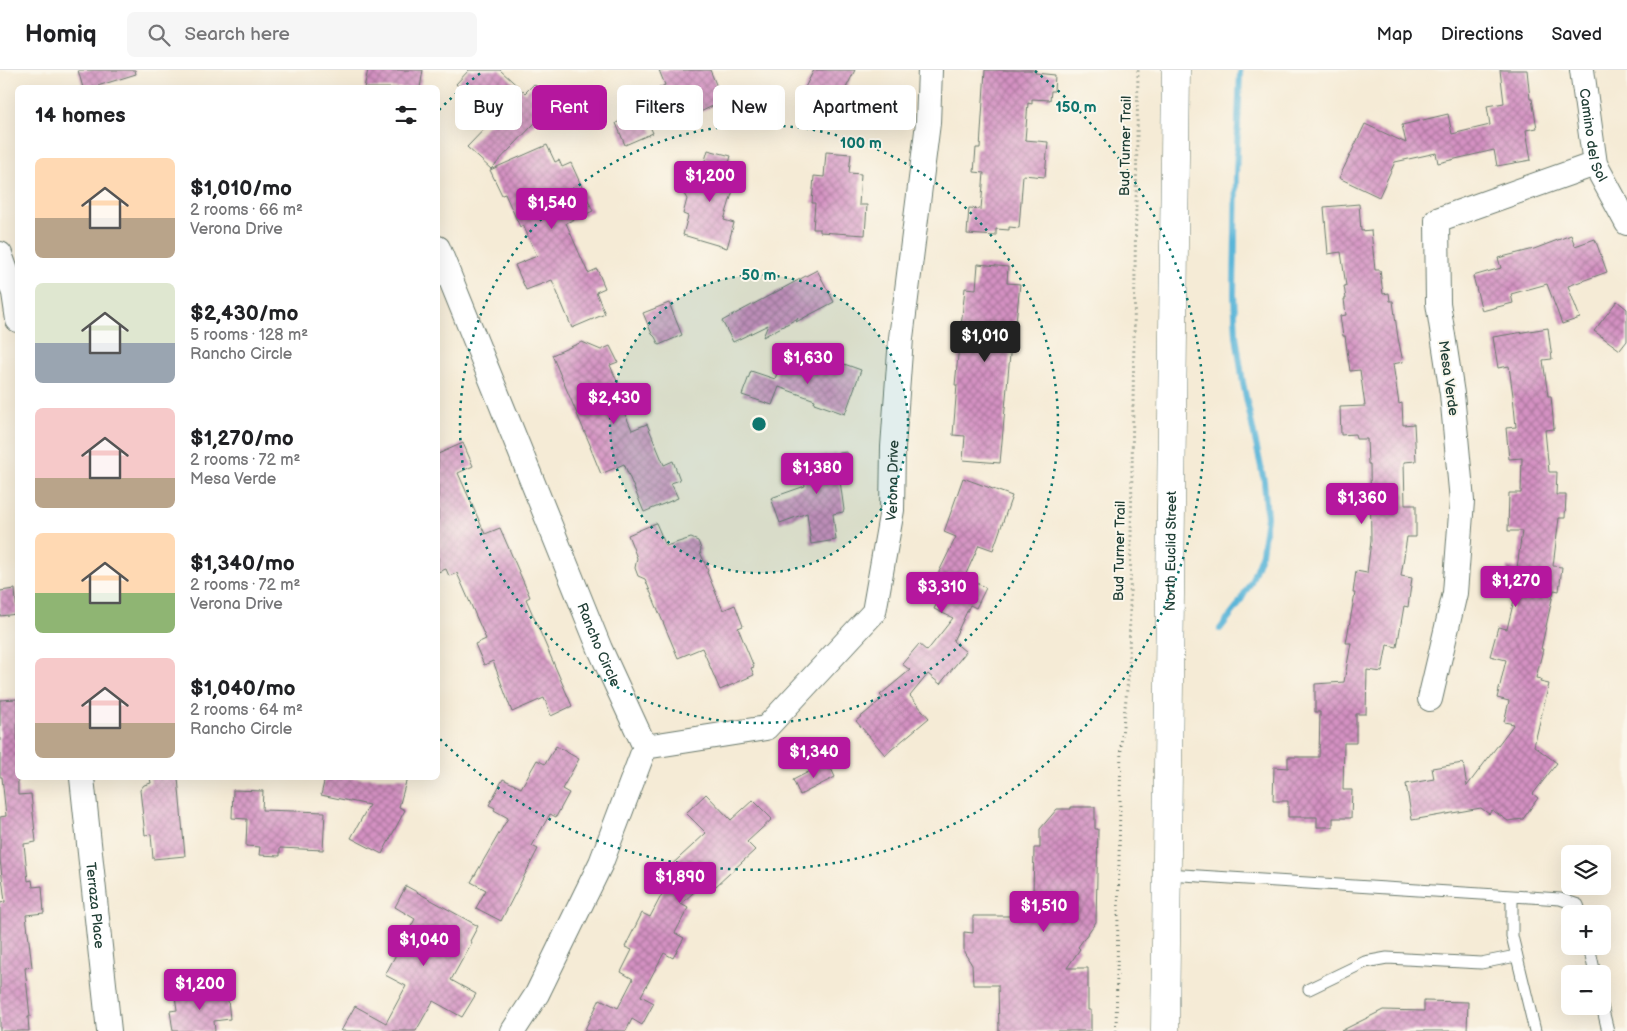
<!DOCTYPE html>
<html lang="en">
<head>
<meta charset="utf-8">
<style>
	:root { --surface:#fff; --page:#f6f6f6; --text:#202124; --muted:#757577; --line:#e0e0e0; --accent:#b5179e }
	body { margin:0; font-family:"Balsamiq Sans",sans-serif; background:var(--page); color:var(--text); height:100vh; display:flex; flex-direction:column; font-size:19px; white-space:nowrap }
	* { box-sizing:border-box; margin:0 }
	p { font-size:16px; color:var(--muted) }
	.icon { flex:none; width:28px; height:28px; fill:none; stroke:currentColor; stroke-width:2; stroke-linecap:round; stroke-linejoin:round }
	.map { position:relative; flex:1; overflow:hidden }
	.panel { position:absolute; left:15px; top:15px; width:425px; height:695px; display:flex; flex-direction:column; background:var(--surface); border-radius:8px; box-shadow:0 5px 20px #0002 }
	.panel>* { flex:none }
	.hud { position:absolute; left:455px; top:15px; width:475px; height:45px; display:flex; gap:10px }
	.fabs { position:absolute; left:1561px; top:775px; display:grid; gap:10px }
	.fabs a { display:grid; place-items:center; width:50px; height:50px; border-radius:8px; background:var(--surface); box-shadow:0 5px 20px #0002; font-size:25px }
	.price { position:absolute; translate:-50% -42px; padding:0 11px; border-radius:5px; background:var(--accent); color:#fff; font-size:16px; line-height:32px; filter:drop-shadow(0 1px 2px #0008) }
	.price::after { content:''; position:absolute; left:50%; top:30px; width:15px; height:11px; margin-left:-8px; background:inherit; clip-path:polygon(0 0,100% 0,50% 100%) }
	.price.selected { background:#222; color:#fff }
	ul { padding:0; list-style:none }
	li { display:flex; align-items:center; gap:15px; height:125px; padding:0 20px }
	li span { display:grid; place-items:center; flex:none; width:140px; height:100px; border-radius:8px; color:#555 }
	li>.icon { margin-inline-start:auto }
	span .icon { width:60px; height:60px; fill:#fffc; stroke-width:1 }
	li b { font-size:21px }
	h2 { display:flex; justify-content:space-between; align-items:center; height:60px; padding:0 20px; font-size:21px }
	.chip { padding:0 18px; border-radius:8px; background:var(--surface); box-shadow:0 5px 20px #0002; font-size:18px; line-height:45px }
	.chip.selected { background:var(--accent); color:#fff }
	header { display:flex; align-items:center; gap:30px; box-sizing:border-box; height:70px; padding:0 25px; background:var(--surface); border-bottom:1px solid var(--line) }
	header strong { font-size:24px }
	nav { display:flex; gap:28px; margin-inline-start:auto; font-size:18px }
	.search { width:350px; height:45px; background:var(--page); display:flex; align-items:center; gap:12px; box-sizing:border-box; padding:0 18px; border-radius:8px; color:var(--muted); font-size:19px }
	.map>svg:first-child { display:block }
</style>
</head>
<body>
<header>
<strong>Homiq</strong>
<div class="search"><svg class="icon" aria-label="search" viewBox="0 0 24 24"><circle cx="10" cy="10" r="6"/><path d="M15 15l6 6"/></svg>Search here</div>
<nav><a>Map</a><a>Directions</a><a>Saved</a></nav>
</header>
<div class="map">
<svg width="1627" height="961" viewBox="0 0 1627 961">
	<defs>
		<pattern id="building-cross-hatch" width="8" height="8" patternUnits="userSpaceOnUse" patternTransform="scale(1.25)"><rect width="8" height="8" fill="#d491c2"/><path d="M0 0l8 8M0 8l8-8" fill="none" stroke="#ab789e"/></pattern>
	</defs>
	<rect width="100%" height="100%" fill="#fbf7ec"/>
	<filter id="ink" filterUnits="userSpaceOnUse"><feTurbulence type="fractalNoise" baseFrequency=".02" numOctaves="2"/><feDisplacementMap in="SourceGraphic" scale="10" xChannelSelector="R" yChannelSelector="G"/><feConvolveMatrix kernelMatrix="1 2 1 2 8 2 1 2 1" color-interpolation-filters="sRGB"/></filter>
	<filter id="wash" filterUnits="userSpaceOnUse"><feTurbulence type="fractalNoise" baseFrequency=".0096" numOctaves="4" result="noise"/><feDisplacementMap in="SourceGraphic" scale="20" xChannelSelector="R" yChannelSelector="G"/><feGaussianBlur stdDeviation="1.12" result="paint"/><feColorMatrix in="noise" values="0 0 0 0 0 0 0 0 0 0 0 0 0 0 0 0 0 1.4 0 .05"/><feComposite in="paint" operator="in"/></filter>
	<g filter="url(#wash)">
		<rect width="100%" height="100%" fill="#f5ebd6"/>
		<g fill="none" stroke-linecap="round" stroke-linejoin="round">
			<path stroke="#5ab5d8" stroke-width="6" d="M 1220,559 L 1237,537 L 1251,512 L 1262,483 L 1267,447 L 1264,411 L 1243,313 L 1236,265 L 1234,224 L 1236,104 L 1240,3"/>
		</g>
		<g id="blocks">
			<path fill="url(#building-cross-hatch)" d="M 78,0 L 135,0 L 136,4 L 91,18 L 83,18 Z
				M 368,0 L 423,0 L 420,18 L 364,18 Z
				M 469,0 L 500,0 L 525,23 L 534,14 L 554,33 L 491,99 L 467,77 L 493,50 L 456,14 Z
				M 659,0 L 710,0 L 723,31 L 690,47 L 682,29 L 662,37 L 655,20 L 665,15 Z
				M 814,0 L 855,0 L 841,28 L 831,22 L 822,38 L 800,27 Z
				M 985,0 L 1036,0 L 1035,3 L 1055,5 L 1054,21 L 1051,21 L 1050,30 L 1032,29 L 1032,34 L 1028,33 L 1025,70 L 1048,72 L 1045,107 L 1023,105 L 1019,158 L 1009,157 L 1009,160 L 996,159 L 996,166 L 967,164 L 969,138 L 981,139 L 984,103 L 974,102 L 976,78 L 980,78 Z
				M 1500,0 L 1527,0 L 1530,29 L 1532,29 L 1537,58 L 1526,60 L 1531,90 L 1497,96 L 1494,80 L 1438,93 L 1436,83 L 1395,92 L 1379,127 L 1339,108 L 1365,54 L 1406,73 L 1402,55 L 1448,44 L 1452,64 L 1490,55 L 1487,36 L 1504,33 Z
				M 643,41 L 653,63 L 625,75 L 616,53 L 625,49 L 627,42 L 633,45 Z
				M 547,75 L 555,92 L 559,90 L 562,97 L 571,93 L 593,141 L 566,153 L 588,203 L 597,199 L 605,218 L 596,222 L 605,244 L 572,258 L 552,210 L 526,220 L 515,195 L 537,186 L 523,155 L 520,157 L 505,124 L 502,125 L 490,100 Z
				M 708,80 L 731,86 L 723,114 L 734,117 L 724,150 L 734,153 L 727,178 L 683,165 L 688,146 L 683,144 L 687,129 L 684,124 L 689,108 L 699,111 Z
				M 826,82 L 851,84 L 849,103 L 861,104 L 859,135 L 867,135 L 865,165 L 820,162 L 820,159 L 813,159 L 815,133 L 812,133 L 814,106 L 824,107 Z
				M 1359,134 L 1361,161 L 1371,160 L 1375,200 L 1380,200 L 1383,224 L 1389,223 L 1390,231 L 1393,231 L 1398,268 L 1403,292 L 1393,294 L 1399,334 L 1402,333 L 1403,355 L 1414,354 L 1416,391 L 1404,392 L 1405,435 L 1416,435 L 1416,467 L 1407,467 L 1401,506 L 1412,508 L 1408,537 L 1404,536 L 1397,577 L 1387,575 L 1382,602 L 1367,600 L 1366,644 L 1356,644 L 1356,673 L 1344,673 L 1343,720 L 1352,720 L 1351,748 L 1333,748 L 1333,757 L 1317,757 L 1317,747 L 1288,747 L 1288,731 L 1273,731 L 1274,697 L 1288,698 L 1288,687 L 1319,687 L 1320,642 L 1315,642 L 1315,614 L 1344,612 L 1351,573 L 1346,573 L 1355,523 L 1353,523 L 1356,501 L 1367,503 L 1371,471 L 1370,394 L 1368,394 L 1367,369 L 1356,369 L 1355,364 L 1341,365 L 1340,337 L 1365,336 L 1360,300 L 1350,301 L 1345,266 L 1343,266 L 1340,246 L 1346,245 L 1344,229 L 1346,229 L 1344,216 L 1346,216 L 1341,182 L 1328,184 L 1324,137 Z
				M 1571,165 L 1575,176 L 1595,169 L 1607,202 L 1568,216 L 1580,248 L 1562,254 L 1547,214 L 1511,224 L 1513,233 L 1482,241 L 1473,206 L 1501,198 L 1498,188 L 1534,179 Z
				M 978,194 L 1008,197 L 1007,213 L 1020,214 L 1016,252 L 1013,252 L 1000,393 L 963,390 L 965,366 L 953,365 L 957,315 L 955,315 L 965,218 L 976,219 Z
				M 817,200 L 834,232 L 796,252 L 798,248 L 763,267 L 768,255 L 733,272 L 722,251 Z
				M 1617,231 L 1627,239 L 1627,271 L 1620,280 L 1594,261 Z
				M 669,233 L 682,265 L 659,275 L 655,267 L 652,264 L 643,243 Z
				M 1548,258 L 1552,289 L 1543,290 L 1548,326 L 1551,326 L 1554,359 L 1545,360 L 1549,402 L 1557,402 L 1556,425 L 1566,425 L 1565,448 L 1559,448 L 1553,496 L 1562,497 L 1559,521 L 1554,520 L 1541,579 L 1543,579 L 1536,608 L 1541,609 L 1540,612 L 1549,614 L 1534,676 L 1557,693 L 1533,724 L 1538,728 L 1523,749 L 1508,751 L 1492,740 L 1489,744 L 1481,738 L 1412,750 L 1406,714 L 1434,709 L 1432,698 L 1463,693 L 1467,716 L 1514,654 L 1504,652 L 1509,631 L 1497,628 L 1506,590 L 1490,586 L 1498,557 L 1507,559 L 1516,522 L 1504,520 L 1507,497 L 1517,498 L 1522,461 L 1508,461 L 1509,423 L 1521,423 L 1522,388 L 1509,389 L 1506,358 L 1516,357 L 1513,326 L 1509,296 L 1498,298 L 1493,267 Z
				M 582,272 L 601,280 L 610,276 L 618,292 L 610,295 L 619,316 L 614,319 L 632,360 L 647,354 L 664,395 L 673,391 L 680,410 L 671,413 L 678,428 L 644,442 L 624,394 L 601,404 L 590,377 L 591,377 L 552,285 Z
				M 801,290 L 830,300 L 833,290 L 861,300 L 845,344 L 814,333 L 815,330 L 779,317 L 772,335 L 742,325 L 751,301 L 775,309 L 780,295 L 798,301 Z
				M 463,373 L 473,396 L 458,403 L 485,464 L 500,458 L 530,527 L 526,529 L 572,636 L 551,646 L 544,628 L 512,642 L 493,591 L 484,595 L 475,574 L 486,569 L 457,503 L 449,506 L 446,499 L 438,502 L 438,384 Z
				M 847,382 L 851,410 L 840,411 L 844,440 L 843,442 L 833,444 L 836,470 L 811,474 L 807,443 L 780,453 L 771,428 L 805,416 L 801,388 Z
				M 963,408 L 1012,426 L 993,480 L 979,475 L 965,506 L 986,518 L 976,538 L 970,535 L 953,571 L 966,582 L 940,614 L 928,604 L 910,626 L 929,648 L 885,685 L 856,651 L 883,628 L 880,625 L 910,600 L 902,594 L 919,574 L 927,581 L 953,548 L 934,539 L 945,517 L 934,512 L 956,467 L 944,462 Z
				M 656,453 L 666,476 L 691,468 L 698,471 L 701,479 L 700,482 L 708,501 L 707,502 L 723,540 L 735,535 L 743,556 L 738,558 L 754,597 L 751,598 L 754,605 L 720,620 L 702,578 L 678,588 L 645,509 L 638,506 L 635,498 L 637,488 L 628,465 Z
				M 15,519 L 17,544 L 0,546 L 0,521 Z
				M 17,629 L 18,725 L 31,724 L 36,772 L 24,774 L 28,811 L 32,810 L 33,817 L 42,816 L 44,843 L 26,845 L 32,897 L 25,898 L 30,947 L 28,947 L 29,961 L 0,961 L 0,833 L 5,832 L 0,790 L 0,747 L 6,746 L 2,707 L 0,707 L 0,630 Z
				M 556,676 L 579,689 L 562,719 L 569,723 L 556,747 L 550,744 L 532,776 L 538,779 L 501,851 L 476,838 L 486,820 L 471,812 L 508,748 L 494,740 L 495,738 L 489,735 L 503,709 L 521,718 L 537,690 L 545,694 Z
				M 828,692 L 835,707 L 800,725 L 793,710 Z
				M 150,708 L 178,708 L 185,786 L 153,789 L 151,764 L 145,765 L 140,720 L 144,715 L 151,713 Z
				M 325,708 L 407,708 L 399,737 L 405,740 L 382,784 L 351,768 L 369,735 L 321,725 Z
				M 233,720 L 263,721 L 262,740 L 325,742 L 323,780 L 280,778 L 280,786 L 259,785 L 260,777 L 246,776 L 247,749 L 232,748 Z
				M 706,724 L 731,750 L 753,730 L 772,749 L 747,772 L 755,780 L 716,816 L 709,808 L 681,834 L 688,838 L 675,863 L 684,868 L 673,888 L 664,883 L 641,926 L 654,933 L 642,955 L 632,949 L 626,961 L 584,961 L 600,929 L 618,938 L 633,909 L 621,902 L 632,880 L 625,877 L 642,843 L 650,847 L 672,805 L 667,799 L 706,763 L 686,743 Z
				M 1071,737 L 1095,737 L 1095,759 L 1098,759 L 1096,852 L 1078,877 L 1080,879 L 1067,898 L 1088,898 L 1088,940 L 1091,940 L 1091,961 L 999,961 L 998,915 L 973,915 L 972,895 L 964,882 L 964,862 L 973,863 L 973,846 L 1017,846 L 1033,825 L 1034,778 L 1040,778 L 1040,759 L 1057,739 L 1071,739 Z
				M 406,816 L 478,856 L 470,871 L 472,872 L 451,910 L 476,924 L 462,947 L 433,931 L 416,961 L 341,961 L 355,936 L 386,953 L 406,916 L 385,905 L 415,849 L 395,837 Z
				M 227,920 L 230,949 L 214,951 L 215,961 L 173,961 L 170,941 L 177,940 L 175,926 Z
				M 1424,931 L 1468,932 L 1467,961 L 1341,961 L 1383,940 L 1424,941 Z"/>
		</g>
	</g>
	<g filter="url(#ink)">
		<use href="#blocks" fill-opacity="0" stroke="#6a7a6d" stroke-width="1"/>
		<g fill="none" stroke-linecap="round" stroke-linejoin="round">
			<defs>
				<path id="service" d="M 1167,804 L 1560,829 L 1578,835 L 1581,844
					M 1512,826 L 1512,866 L 1535,961
					M 1589,876 L 1595,904
					M 1309,919 L 1365,892 L 1387,888 L 1481,893 L 1516,886
					M 1602,936 L 1608,961"/>
				<g id="minor">
					<path id="s1" d="M 1582,0 L 1595,94 L 1627,153"/>
					<path id="s2" d="M 438,178 L 600,579 L 645,677 L 601,793 L 537,924 L 513,961"/>
					<path d="M 0,184 L 14,223 L 18,250"/>
					<path d="M 1430,629 L 1455,523 L 1462,431 L 1452,324 L 1438,233 L 1437,150 L 1595,94"/>
					<path id="s3" d="M 645,677 L 766,658 L 874,542 L 892,440 L 893,377 L 901,268 L 928,53 L 930,0"/>
					<path id="s4" d="M 82,708 L 109,961"/>
				</g>
				<g id="secondary">
					<path id="s5" d="M 1165,961 L 1176,0"/>
				</g>
			</defs>
			<use href="#service" stroke="#6a7a6d" stroke-width="13"/>
			<use href="#minor" stroke="#6a7a6d" stroke-width="26"/>
			<use href="#secondary" stroke="#6a7a6d" stroke-width="29"/>
			<path stroke="#6a7a6d" stroke-width="3" stroke-dasharray="1 4" stroke-linecap="butt" d="M 1116,961 L 1121,675 L 1129,600 L 1138,0"/>
			<use href="#service" stroke="#fff" stroke-width="11"/>
			<use href="#minor" stroke="#fff" stroke-width="24"/>
			<use href="#secondary" stroke="#fff" stroke-width="28"/>
		</g>
	</g>
	<circle cx="759" cy="354" r="149" fill="#0f766e" fill-opacity=".12"/>
	<g fill="none" stroke="#0f766e" stroke-width="2.5" stroke-dasharray="2.5 5">
		<circle cx="759" cy="354" r="149"/>
		<circle cx="759" cy="354" r="299"/>
		<path d="M439 40A448 448 0 0 1 483 1M1035 1A448 448 0 1 1 439 668"/>
	</g>
	<g text-anchor="middle" stroke-width="4" stroke-linejoin="round" paint-order="stroke">
		<g font-size="14" fill="#1f3d34" stroke="#fbf7ec">
			<text dy="5" stroke="none"><textPath href="#s1" startOffset="66">Camino del Sol</textPath></text>
			<text transform="translate(1125 76) rotate(-89)" y="5">Bud Turner Trail</text>
			<text transform="translate(1449 308) rotate(82)" y="5">Mesa Verde</text>
			<text dy="5" stroke="none"><textPath href="#s3" startOffset="414">Verona Drive</textPath></text>
			<text transform="translate(1119 481) rotate(-89)" y="5">Bud Turner Trail</text>
			<text dy="5" stroke="none"><textPath href="#s5" startOffset="480">North Euclid Street</textPath></text>
			<text dy="5" stroke="none"><textPath href="#s2" startOffset="428">Rancho Circle</textPath></text>
			<text dy="5" stroke="none"><textPath href="#s4" startOffset="128">Terraza Place</textPath></text>
		</g>
	</g>
	<circle cx="759" cy="354" r="8" fill="#0f766e" stroke="#fbf7ec" stroke-width="2.5"/>
	<g font-size="15" text-anchor="middle" font-weight="bold" fill="#0f766e" stroke="#fbf7ec" stroke-width="4" stroke-linejoin="round" paint-order="stroke">
		<text x="1076" y="42">150 m</text>
		<text x="861" y="78">100 m</text>
		<text x="759" y="210">50 m</text>
	</g>
</svg>
<div class="fabs">
<a><svg class="icon" aria-label="layers" viewBox="0 0 24 24"><path d="M12 4l9 5-9 5-9-5zM3 14l9 5 9-5"/></svg></a>
<a>+</a>
<a>−</a>
</div>
<b class="price" style="left:710px;top:133px">$1,200</b>
<b class="price" style="left:552px;top:160px">$1,540</b>
<b class="price selected" style="left:985px;top:293px">$1,010</b>
<b class="price" style="left:808px;top:315px">$1,630</b>
<b class="price" style="left:614px;top:355px">$2,430</b>
<b class="price" style="left:817px;top:425px">$1,380</b>
<b class="price" style="left:1362px;top:455px">$1,360</b>
<b class="price" style="left:1516px;top:538px">$1,270</b>
<b class="price" style="left:942px;top:544px">$3,310</b>
<b class="price" style="left:814px;top:709px">$1,340</b>
<b class="price" style="left:680px;top:834px">$1,890</b>
<b class="price" style="left:1044px;top:863px">$1,510</b>
<b class="price" style="left:424px;top:897px">$1,040</b>
<b class="price" style="left:200px;top:941px">$1,200</b>
<div class="hud">
<a class="chip">Buy</a>
<a class="chip selected">Rent</a>
<a class="chip">Filters</a>
<a class="chip">New</a>
<a class="chip">Apartment</a>
</div>
<section class="panel">
<h2>14 homes<svg class="icon" aria-label="filters" viewBox="0 0 24 24"><path d="M4 7h16M4 17h16"/><circle cx="9" cy="7" r="2"/><circle cx="15" cy="17" r="2"/></svg></h2>
<ul>
<li><span style="background:linear-gradient(#ffd9b3 60%,#b9a48a 0)"><svg class="icon" aria-label="home" viewBox="0 0 24 24"><path d="M3 11l9-7 9 7M6 9v11h12V9"/></svg></span><div><b>$1,010/mo</b><p>2 rooms · 66 m²</p><p>Verona Drive</p></div></li>
<li><span style="background:linear-gradient(#dfe7d0 60%,#9aa5b1 0)"><svg class="icon" aria-label="home" viewBox="0 0 24 24"><path d="M3 11l9-7 9 7M6 9v11h12V9"/></svg></span><div><b>$2,430/mo</b><p>5 rooms · 128 m²</p><p>Rancho Circle</p></div></li>
<li><span style="background:linear-gradient(#f6c9c9 70%,#b9a48a 0)"><svg class="icon" aria-label="home" viewBox="0 0 24 24"><path d="M3 11l9-7 9 7M6 9v11h12V9"/></svg></span><div><b>$1,270/mo</b><p>2 rooms · 72 m²</p><p>Mesa Verde</p></div></li>
<li><span style="background:linear-gradient(#ffd9b3 60%,#8fb573 0)"><svg class="icon" aria-label="home" viewBox="0 0 24 24"><path d="M3 11l9-7 9 7M6 9v11h12V9"/></svg></span><div><b>$1,340/mo</b><p>2 rooms · 72 m²</p><p>Verona Drive</p></div></li>
<li><span style="background:linear-gradient(#f6c9c9 65%,#b9a48a 0)"><svg class="icon" aria-label="home" viewBox="0 0 24 24"><path d="M3 11l9-7 9 7M6 9v11h12V9"/></svg></span><div><b>$1,040/mo</b><p>2 rooms · 64 m²</p><p>Rancho Circle</p></div></li>
</ul>
</section>
</div>
</body>
</html>
